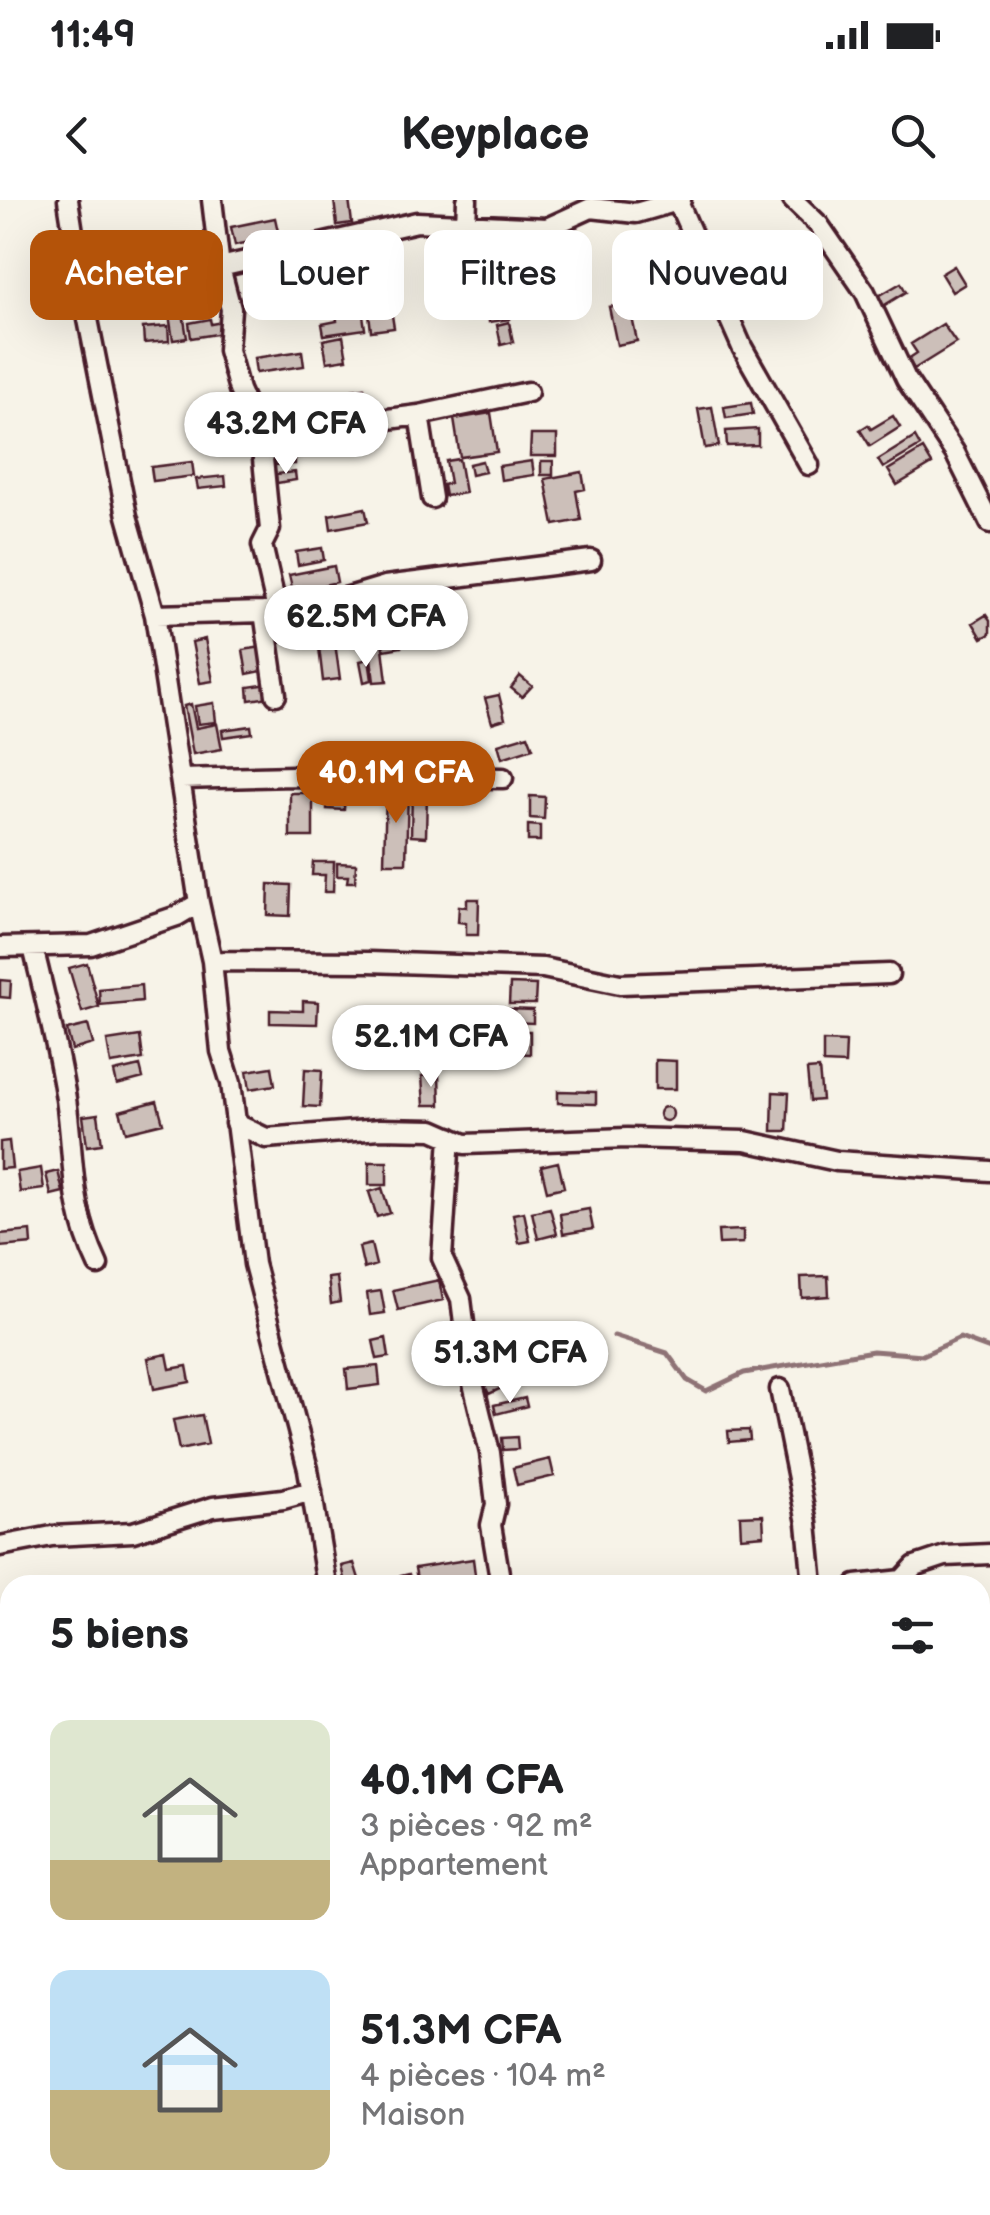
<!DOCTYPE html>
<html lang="fr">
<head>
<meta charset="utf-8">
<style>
	:root { --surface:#fff; --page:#f2f2f2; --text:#202124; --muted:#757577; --accent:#b45309 }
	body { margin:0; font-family:"Balsamiq Sans",sans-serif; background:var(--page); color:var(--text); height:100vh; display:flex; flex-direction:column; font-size:38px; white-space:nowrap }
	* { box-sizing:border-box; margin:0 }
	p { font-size:32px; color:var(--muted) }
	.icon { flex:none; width:55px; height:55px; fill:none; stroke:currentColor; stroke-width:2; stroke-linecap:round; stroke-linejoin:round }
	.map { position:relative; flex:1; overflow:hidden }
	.drawer { position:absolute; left:0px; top:1375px; width:990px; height:640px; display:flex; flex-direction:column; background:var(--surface); border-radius:30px 30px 0 0; box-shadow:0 10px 40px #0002 }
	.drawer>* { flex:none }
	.banner { position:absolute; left:30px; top:30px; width:930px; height:90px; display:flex; gap:20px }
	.price { position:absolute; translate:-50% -85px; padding:0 22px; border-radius:35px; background:#fff; color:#222; font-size:32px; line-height:65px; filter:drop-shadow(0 2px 5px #0008) }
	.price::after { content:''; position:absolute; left:50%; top:60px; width:30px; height:22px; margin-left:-15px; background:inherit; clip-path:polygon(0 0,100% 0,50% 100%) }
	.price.current { background:var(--accent); color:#fff }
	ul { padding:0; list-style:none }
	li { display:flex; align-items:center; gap:30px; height:250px; padding:0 50px }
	li span { display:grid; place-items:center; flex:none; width:280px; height:200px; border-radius:20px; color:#555 }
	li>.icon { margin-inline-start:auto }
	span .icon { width:120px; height:120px; fill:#fffc; stroke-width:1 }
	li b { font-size:42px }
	h2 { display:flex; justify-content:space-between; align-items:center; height:120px; padding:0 50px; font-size:42px }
	.chip { padding:0 35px; border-radius:20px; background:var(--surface); box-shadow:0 10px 40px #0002; font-size:35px; line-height:90px }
	.chip.current { background:var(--accent); color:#fff }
	.status { display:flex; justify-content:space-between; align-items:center; height:70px; padding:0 50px; background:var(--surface); direction:ltr }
	.status svg { height:28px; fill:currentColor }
	header { display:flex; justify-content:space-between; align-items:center; height:130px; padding:0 50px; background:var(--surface); font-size:45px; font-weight:700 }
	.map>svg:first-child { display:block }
</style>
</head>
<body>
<div class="status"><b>11:49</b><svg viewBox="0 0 49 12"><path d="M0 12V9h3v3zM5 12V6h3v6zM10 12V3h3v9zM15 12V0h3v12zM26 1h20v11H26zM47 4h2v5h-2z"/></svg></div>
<header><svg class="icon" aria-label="back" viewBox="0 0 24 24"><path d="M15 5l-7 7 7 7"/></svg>Keyplace<svg class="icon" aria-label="search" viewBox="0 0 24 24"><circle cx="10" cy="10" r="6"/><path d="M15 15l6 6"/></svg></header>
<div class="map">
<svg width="990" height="2015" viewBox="0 0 990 2015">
	<rect width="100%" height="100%" fill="#f7f3e8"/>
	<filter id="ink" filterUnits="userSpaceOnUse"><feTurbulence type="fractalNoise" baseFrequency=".01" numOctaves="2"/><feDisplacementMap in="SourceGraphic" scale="20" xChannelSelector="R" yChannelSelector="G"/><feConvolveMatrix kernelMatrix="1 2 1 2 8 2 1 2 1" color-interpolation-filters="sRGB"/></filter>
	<g filter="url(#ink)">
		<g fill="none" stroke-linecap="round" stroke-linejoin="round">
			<path stroke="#8e7275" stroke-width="5" d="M 614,1136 L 667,1153 L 687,1180 L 706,1191 L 744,1173 L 873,1151 L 923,1155 L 960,1138 L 990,1149
				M 0,1786 L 10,1795
				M 103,2005 L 105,2015"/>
		</g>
		<path fill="#ccbfb9" stroke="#4a1f2b" stroke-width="2.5" d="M 334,0 L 349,0 L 352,23 L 337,25 Z
			M 275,18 L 279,36 L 235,45 L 231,27 Z
			M 325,64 L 336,107 L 319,111 L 308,68 Z
			M 354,64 L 358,81 L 346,83 L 343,66 Z
			M 954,66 L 965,84 L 952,92 L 941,74 Z
			M 793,77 L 809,103 L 794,112 L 778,86 Z
			M 901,83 L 906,92 L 883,106 L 877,97 Z
			M 180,94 L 187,138 L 173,140 L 166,96 Z
			M 629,103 L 637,141 L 617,145 L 609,107 Z
			M 508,107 L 510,119 L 489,122 L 488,110 Z
			M 362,108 L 365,129 L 324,135 L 322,124 L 337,121 L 336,112 Z
			M 391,109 L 394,128 L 371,131 L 369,113 Z
			M 210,119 L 211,124 L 222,122 L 223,133 L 191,138 L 189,123 Z
			M 509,122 L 513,142 L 501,145 L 497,125 Z
			M 943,124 L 956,143 L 914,169 L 908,159 L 917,153 L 911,144 Z
			M 168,126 L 169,141 L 144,143 L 143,128 Z
			M 343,136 L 347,159 L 327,162 L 323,140 Z
			M 302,151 L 304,166 L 256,173 L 254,158 Z
			M 364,188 L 366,205 L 355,206 L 352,190 Z
			M 751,203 L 753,214 L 726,218 L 724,207 Z
			M 712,207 L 719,246 L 705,248 L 698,209 Z
			M 491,213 L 497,252 L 460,257 L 454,219 Z
			M 893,216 L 900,227 L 870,246 L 860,230 L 868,225 L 871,229 Z
			M 758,229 L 758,245 L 727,246 L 726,231 Z
			M 531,235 L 557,235 L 557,256 L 530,256 Z
			M 915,237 L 920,246 L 883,268 L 878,260 Z
			M 295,249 L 295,264 L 274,265 L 273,250 Z
			M 923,249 L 932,264 L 897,285 L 888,270 Z
			M 459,259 L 465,293 L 445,296 L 443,285 L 450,283 L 446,261 Z
			M 482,261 L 485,272 L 471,275 L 469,264 Z
			M 532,261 L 534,275 L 501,280 L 499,266 Z
			M 541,261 L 553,261 L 553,275 L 541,275 Z
			M 192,262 L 194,276 L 153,281 L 151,267 Z
			M 295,272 L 296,280 L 277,283 L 276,274 Z
			M 582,272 L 585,289 L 576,291 L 581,320 L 554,325 L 545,279 Z
			M 225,276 L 226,286 L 198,289 L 196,279 Z
			M 365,308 L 368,322 L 331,329 L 329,315 Z
			M 322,348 L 324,360 L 298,365 L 296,352 Z
			M 334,366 L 337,382 L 293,392 L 289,375 Z
			M 394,408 L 401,447 L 384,450 L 377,412 Z
			M 986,415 L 990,421 L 990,434 L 982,438 L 973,423 Z
			M 334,416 L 336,432 L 322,434 L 320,418 Z
			M 334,436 L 340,479 L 323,481 L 318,439 Z
			M 205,439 L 213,481 L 200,483 L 192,442 Z
			M 382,440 L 387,481 L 374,482 L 369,442 Z
			M 262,447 L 267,470 L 247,474 L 243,450 Z
			M 369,459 L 372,480 L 364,482 L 360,461 Z
			M 520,476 L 532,486 L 522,497 L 511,488 Z
			M 269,484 L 270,497 L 249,500 L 248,487 Z
			M 499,495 L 505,519 L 492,523 L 485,498 Z
			M 214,503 L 216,522 L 198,524 L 195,506 Z
			M 191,504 L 196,528 L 217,524 L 222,549 L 193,554 L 184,506 Z
			M 251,526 L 252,533 L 223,537 L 222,530 Z
			M 528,535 L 533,548 L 502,558 L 498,544 Z
			M 386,589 L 408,590 L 406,663 L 384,663 Z
			M 412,591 L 427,592 L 426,637 L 411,636 Z
			M 328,592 L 345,593 L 344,610 L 327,609 Z
			M 290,593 L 313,593 L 313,637 L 290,637 Z
			M 530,596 L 545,597 L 544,619 L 530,618 Z
			M 528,625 L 540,626 L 540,641 L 528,641 Z
			M 313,662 L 334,662 L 333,692 L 324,692 L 325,675 L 312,675 Z
			M 337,663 L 356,664 L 355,682 L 347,682 L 348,676 L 337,676 Z
			M 269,684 L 291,685 L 290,716 L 268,715 Z
			M 467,699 L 479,699 L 478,735 L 466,735 L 466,723 L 458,722 L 459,706 L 467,707 Z
			M 87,763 L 99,807 L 82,812 L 69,768 Z
			M 0,780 L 11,781 L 10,798 L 0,797 Z
			M 510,784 L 536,785 L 535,804 L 509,804 Z
			M 141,785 L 142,801 L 100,805 L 99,789 Z
			M 303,801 L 318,802 L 317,824 L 270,823 L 270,810 L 303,811 Z
			M 509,809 L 533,810 L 533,823 L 509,822 Z
			M 88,825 L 93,844 L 72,850 L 67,830 Z
			M 508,831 L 530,831 L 530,854 L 508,853 Z
			M 140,836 L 143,859 L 111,864 L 107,841 Z
			M 441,836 L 459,837 L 458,851 L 440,851 Z
			M 465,840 L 484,840 L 483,852 L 464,852 Z
			M 823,841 L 846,842 L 845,864 L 823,863 Z
			M 655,860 L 676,861 L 676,889 L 655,889 Z
			M 140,866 L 143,878 L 117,885 L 114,872 Z
			M 272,867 L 275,885 L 250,889 L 247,871 Z
			M 305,869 L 322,870 L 320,907 L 303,906 Z
			M 819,869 L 822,900 L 810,901 L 807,870 Z
			M 439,875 L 440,905 L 424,905 L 422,876 Z
			M 558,891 L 596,892 L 596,904 L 558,903 Z
			M 773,892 L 789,893 L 787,931 L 772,931 Z
			M 157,901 L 163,923 L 126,932 L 120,911 Z
			M659 914a7 7 0 1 1 14 0a7 7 0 1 1-14 0Z
			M 98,914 L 102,944 L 87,946 L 83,916 Z
			M 9,941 L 12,968 L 0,969 L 0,942 Z
			M 369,962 L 387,962 L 387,985 L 369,985 Z
			M 558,962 L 564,987 L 547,991 L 541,966 Z
			M 41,968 L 44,989 L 20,992 L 17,972 Z
			M 58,971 L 63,992 L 51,995 L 46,974 Z
			M 382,988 L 390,1013 L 377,1017 L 369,992 Z
			M 550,1008 L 557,1034 L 538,1039 L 532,1012 Z
			M 589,1009 L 593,1029 L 563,1034 L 560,1014 Z
			M 524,1012 L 530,1041 L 519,1043 L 513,1014 Z
			M 743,1030 L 743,1043 L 719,1044 L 718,1031 Z
			M 31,1031 L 32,1044 L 0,1047 L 0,1034 Z
			M 371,1044 L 376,1065 L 364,1069 L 359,1047 Z
			M 828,1076 L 829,1096 L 802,1098 L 801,1077 Z
			M 337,1077 L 340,1102 L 331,1104 L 328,1078 Z
			M 439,1080 L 443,1100 L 398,1110 L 393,1090 Z
			M 381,1091 L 385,1113 L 370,1115 L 367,1093 Z
			M 556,1134 L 560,1157 L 543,1159 L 540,1137 Z
			M 386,1138 L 389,1157 L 377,1159 L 373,1141 Z
			M 167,1154 L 170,1169 L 187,1166 L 190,1182 L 154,1189 L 148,1158 Z
			M 378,1166 L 380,1185 L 348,1189 L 346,1169 Z
			M 503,1174 L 508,1185 L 489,1194 L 484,1184 Z
			M 525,1198 L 527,1206 L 496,1214 L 494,1205 Z
			M 202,1215 L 208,1244 L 179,1250 L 173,1220 Z
			M 749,1230 L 750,1240 L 729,1242 L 728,1231 Z
			M 517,1237 L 518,1249 L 503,1250 L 502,1238 Z
			M 550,1259 L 554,1276 L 517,1285 L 513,1268 Z
			M 763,1315 L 764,1335 L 741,1337 L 740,1316 Z
			M 473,1359 L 476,1382 L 418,1385 L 415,1368 Z
			M 354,1363 L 359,1379 L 346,1383 L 342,1366 Z
			M 409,1374 L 412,1385 L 386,1385 L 385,1380 Z
			M 7,1409 L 10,1428 L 0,1430 L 0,1410 Z
			M 331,2005 L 334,2015 L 310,2015 L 308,2009 Z"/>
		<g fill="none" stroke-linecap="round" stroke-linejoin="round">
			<defs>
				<path id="minor" d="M 68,0 L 81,84 L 127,316 L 155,415 L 199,703 L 212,761 L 221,851 L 231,883 L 254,1064 L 308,1269 L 327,1385
					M 212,0 L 220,67 L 231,109 L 228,150 L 239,190 L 261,239 L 270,329 L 262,345 L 277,410
					M 793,0 L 819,25 L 865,92 L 906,179 L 955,253 L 990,323
					M 678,2 L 742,147 L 809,265
					M 466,24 L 467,0
					M 81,84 L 220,67 L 417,22 L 547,28 L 591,8 L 636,13 L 681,0
					M 419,215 L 432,298
					M 261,239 L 311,229 L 419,215 L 528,192
					M 264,412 L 276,495
					M 155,415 L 264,412 L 335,401 L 385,386 L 591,360
					M 181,579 L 294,576 L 503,578
					M 0,747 L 91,745 L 177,716 L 199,703
					M 33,747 C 45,797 58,848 66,899 C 75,962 69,1004 98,1065
					M 212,761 L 369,762 L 543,768 L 620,784 L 889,774
					M 235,923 L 266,938 L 380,929 L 433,930 L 465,944 L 627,938 L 745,941 L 837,961 L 990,971
					M 450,937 L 442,1058 L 461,1099 L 470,1171 L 490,1253 L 496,1304 L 491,1325 L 501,1385
					M 780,1189 L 807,1323 L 813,1385
					M 0,1346 L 52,1336 L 133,1332 L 213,1307 L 283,1299 L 312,1291
					M 856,1385 L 902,1380 L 915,1366 L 945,1356 L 990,1354
					M 980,1552 L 990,1553
					M 0,1802 L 10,1801
					M 980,1860 L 990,1860
					M 430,2005 L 443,2015"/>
			</defs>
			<use href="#minor" stroke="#4a1f2b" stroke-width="25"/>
			<use href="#minor" stroke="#f7f3e8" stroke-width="18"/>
		</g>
	</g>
</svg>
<b class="price" style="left:286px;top:277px">43.2M CFA</b>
<b class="price" style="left:366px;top:470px">62.5M CFA</b>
<b class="price current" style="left:396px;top:626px">40.1M CFA</b>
<b class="price" style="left:431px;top:890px">52.1M CFA</b>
<b class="price" style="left:510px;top:1206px">51.3M CFA</b>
<div class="banner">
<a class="chip current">Acheter</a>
<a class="chip">Louer</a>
<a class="chip">Filtres</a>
<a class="chip">Nouveau</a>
</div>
<section class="drawer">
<h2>5 biens<svg class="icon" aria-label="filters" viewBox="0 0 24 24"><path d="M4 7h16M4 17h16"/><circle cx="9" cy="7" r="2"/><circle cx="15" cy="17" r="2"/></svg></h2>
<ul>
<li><span style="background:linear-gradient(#dfe7d0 70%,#c2b280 0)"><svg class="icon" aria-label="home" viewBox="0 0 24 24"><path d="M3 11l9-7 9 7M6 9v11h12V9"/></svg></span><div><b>40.1M CFA</b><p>3 pièces · 92 m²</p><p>Appartement</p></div></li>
<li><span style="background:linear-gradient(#bfe0f5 60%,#c2b280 0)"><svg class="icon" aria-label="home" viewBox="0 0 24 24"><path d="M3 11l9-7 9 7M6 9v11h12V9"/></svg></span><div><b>51.3M CFA</b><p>4 pièces · 104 m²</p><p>Maison</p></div></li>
</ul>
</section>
</div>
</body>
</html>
